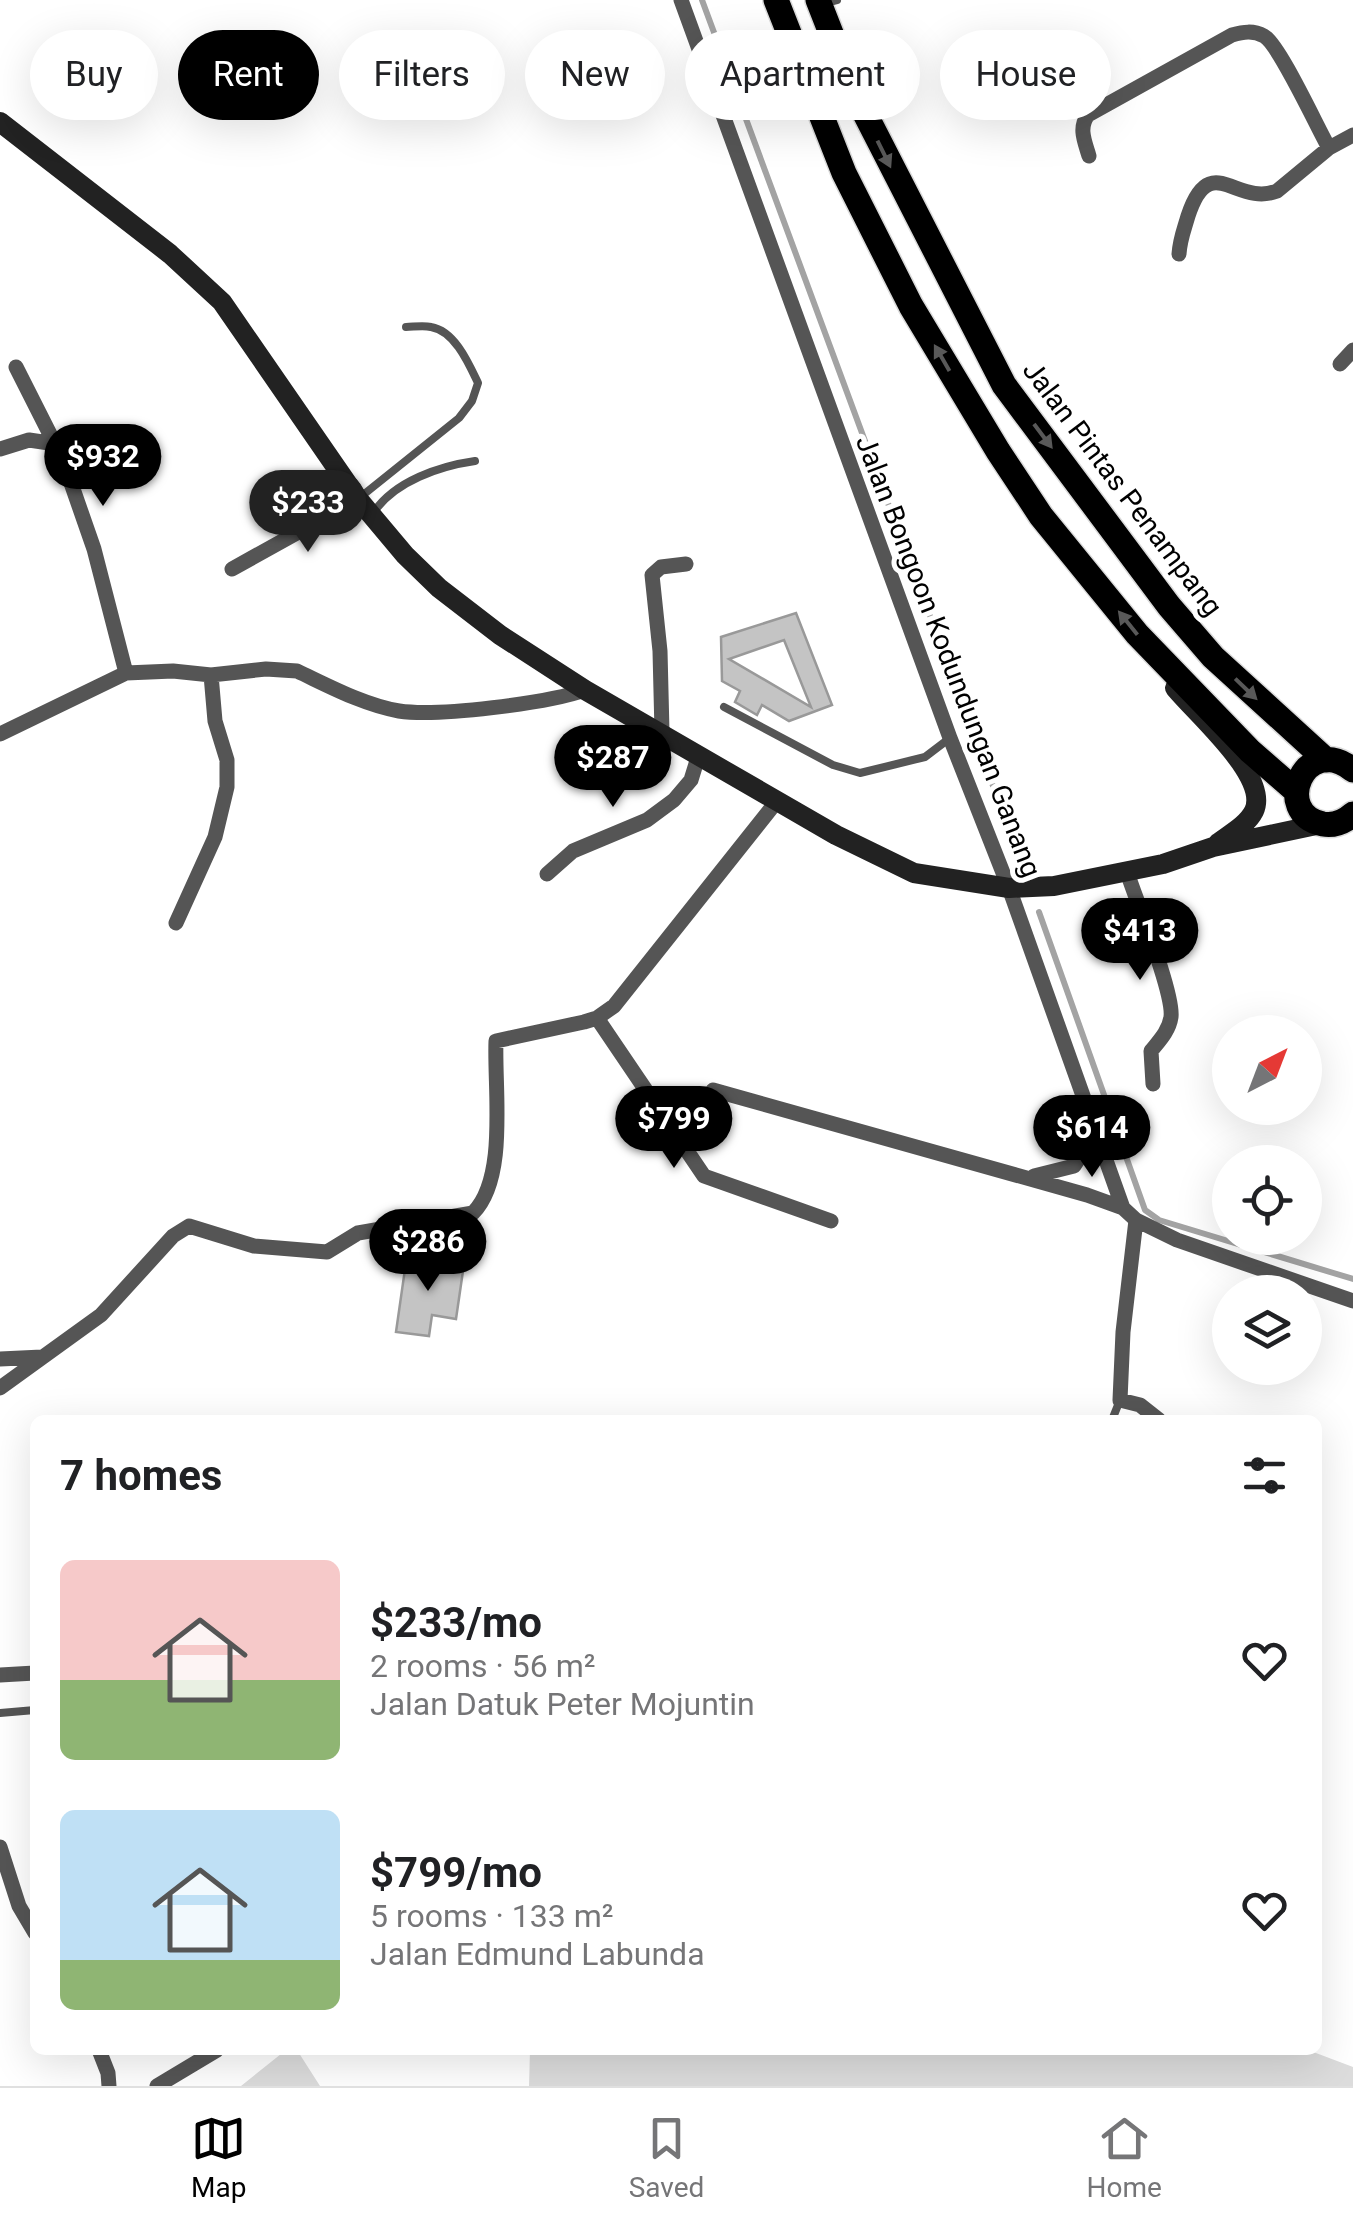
<!DOCTYPE html>
<html lang="en">
<head>
<meta charset="utf-8">
<style>
	:root { --surface:#fff; --page:#f6f6f6; --text:#202124; --muted:#757577; --line:#e0e0e0; --accent:#000 }
	body { margin:0; font-family:Roboto,sans-serif; background:var(--page); color:var(--text); height:100vh; display:flex; flex-direction:column; font-size:38px; white-space:nowrap }
	* { box-sizing:border-box; margin:0 }
	p { font-size:32px; color:var(--muted) }
	.icon { flex:none; width:55px; height:55px; fill:none; stroke:currentColor; stroke-width:2; stroke-linecap:round; stroke-linejoin:round }
	.map { position:relative; flex:1; overflow:hidden }
	.sheet { position:absolute; left:30px; top:1415px; width:1292px; height:640px; display:flex; flex-direction:column; background:var(--surface); border-radius:15px; box-shadow:0 10px 40px #0002 }
	.sheet>* { flex:none }
	.hud { position:absolute; left:30px; top:30px; width:1295px; height:90px; display:flex; gap:20px }
	.needle { width:65px; rotate:42deg }
	.tools { position:absolute; left:1212px; top:1015px; display:grid; gap:20px }
	.tools a { display:grid; place-items:center; width:110px; height:110px; border-radius:50%; background:var(--surface); box-shadow:0 10px 40px #0002; font-size:50px }
	.price { position:absolute; translate:-50% -85px; padding:0 22px; border-radius:35px; background:var(--accent); color:#fff; font-size:32px; line-height:65px; filter:drop-shadow(0 2px 5px #0008) }
	.price::after { content:''; position:absolute; left:50%; top:60px; width:30px; height:22px; margin-left:-15px; background:inherit; clip-path:polygon(0 0,100% 0,50% 100%) }
	.price.selected { background:#222; color:#fff }
	ul { padding:0; list-style:none }
	li { display:flex; align-items:center; gap:30px; height:250px; padding:0 30px }
	li span { display:grid; place-items:center; flex:none; width:280px; height:200px; border-radius:15px; color:#555 }
	li>.icon { margin-inline-start:auto }
	span .icon { width:120px; height:120px; fill:#fffc; stroke-width:1 }
	li b { font-size:42px }
	h2 { display:flex; justify-content:space-between; align-items:center; height:120px; padding:0 30px; font-size:42px }
	.tag { padding:0 35px; border-radius:45px; background:var(--surface); box-shadow:0 10px 40px #0002; font-size:35px; line-height:90px }
	.tag.selected { background:var(--accent); color:#fff }
	.tab-bar { display:flex; justify-content:space-around; align-items:center; height:140px; border-top:2px solid var(--line); background:var(--surface); font-size:28px; color:var(--muted) }
	.tab-bar a { display:grid; justify-items:center; gap:5px }
	.tab-bar .selected { color:var(--accent) }
	.map>svg:first-child { display:block }
</style>
</head>
<body>
<div class="map">
<svg width="1353" height="2086" viewBox="0 0 1353 2086">
	<rect width="100%" height="100%" fill="#fff"/>
	<path fill="#dcdcdc" d="M 286,2050 L 297,2050 L 320,2086 L 241,2086 Z
		M 530,2050 L 1308,2050 L 1353,2067 L 1353,2086 L 529,2086 Z"/>
	<g fill="none" stroke-linecap="round" stroke-linejoin="round">
		<path stroke="#a3a3a3" stroke-width="6" d="M 702,0 L 916,579
			M 922,594 L 1026,875
			M 1039,912 L 1145,1210 L 1159,1220 L 1353,1279"/>
	</g>
	<path fill="#c4c4c4" stroke="#999" stroke-width="2.5" fill-rule="evenodd" d="M 796,613 L 832,705 L 789,721 L 762,705 L 757,715 L 735,702 L 740,691 L 722,681 L 721,637 ZM 784,640 L 811,707 L 729,659 Z
		M 407,1255 L 464,1264 L 456,1319 L 432,1315 L 429,1336 L 396,1332 Z"/>
	<g fill="none" stroke-linecap="round" stroke-linejoin="round">
		<defs>
			<path id="primary" d="M 776,0 L 844,173 L 911,306 L 998,451 L 1041,516 L 1137,634 L 1250,751 L 1296,791
				M 818,0 L 854,92 L 1004,385 L 1169,606 L 1213,657 L 1326,760
				M 1353,770 C 1304,731 1271,814 1323,824 C 1335,826 1344,822 1353,814"/>
		</defs>
		<use href="#primary" stroke="#dbdbdb" stroke-width="28"/>
		<path stroke="#555" stroke-width="8" d="M 833,1 L 837,0
			M 358,499 L 459,418 L 472,401 L 478,383 C 469,364 455,331 431,327 C 423,325 413,327 406,327
			M 374,512 C 395,481 440,466 475,461
			M 724,707 L 833,765 L 860,773 L 925,757 L 950,738
			M 1112,1420 L 1120,1400
			M 0,1713 L 35,1710"/>
		<path stroke="#555" stroke-width="15" d="M 681,0 L 950,738 L 1009,888 L 1123,1208 L 1136,1220 L 1177,1240 L 1353,1301
			M 1089,156 C 1085,142 1078,128 1088,115 L 1232,35 C 1243,32 1253,30 1264,36 C 1279,44 1317,127 1329,148
			M 1179,254 C 1180,239 1184,230 1188,216 C 1210,149 1236,207 1277,191 L 1329,148 L 1353,135
			M 1340,364 L 1353,350
			M 16,367 L 63,460 L 94,549 L 126,673
			M 0,449 L 29,440 L 56,444
			M 232,569 L 358,499
			M 662,732 L 660,651 L 652,575 L 661,567 L 686,564
			M 0,734 L 126,673 L 173,671 L 211,675 L 266,669 L 297,671 C 329,686 364,705 399,711 C 438,717 548,703 585,690
			M 1127,872 C 1136,900 1174,993 1171,1017 C 1169,1031 1159,1041 1151,1051 L 1153,1084
			M 547,874 L 573,851 L 647,820 L 674,800 L 691,780 L 699,754
			M 176,923 L 215,837 L 227,787 L 227,760 L 215,721 L 211,675
			M 597,1018 L 704,1176 L 831,1221
			M 713,1090 L 1087,1195 L 1123,1208
			M 1034,1176 L 1074,1166 L 1087,1146 L 1090,1120
			M 1136,1220 L 1123,1332 L 1120,1400 L 1140,1405 L 1159,1420
			M 0,1359 L 42,1357
			M 0,1388 L 101,1315 L 173,1236 L 189,1226 L 254,1246 L 327,1252 L 358,1233 L 473,1213 C 508,1178 494,1089 496,1041 L 584,1022 L 597,1018 L 614,1006 L 777,801
			M 0,1675 L 35,1673
			M 0,1847 L 19,1906 L 35,1933
			M 99,2050 L 108,2073 L 109,2086
			M 157,2086 L 217,2050"/>
		<path stroke="#222" stroke-width="20" d="M 0,122 L 170,254 L 222,302 L 358,499 L 405,555 L 439,588 L 500,635 L 585,690 L 836,835 L 914,873 L 1009,888 L 1054,886 L 1163,864 L 1213,847 L 1321,824
			M 1175,688 C 1197,715 1270,777 1254,811 C 1247,825 1230,834 1218,843"/>
		<use href="#primary" stroke="#000" stroke-width="25"/>
	</g>
	<defs><path id="oneway-solid" d="M-6-.8H1V-3.2L6.5 0L1 3.2V.8H-6Z" transform="scale(2.5)"/></defs>
	<g fill="#595959">
		<use href="#oneway-solid" transform="translate(884 154) rotate(64)"/>
		<use href="#oneway-solid" transform="translate(942 358) rotate(-120)"/>
		<use href="#oneway-solid" transform="translate(1043 436) rotate(53)"/>
		<use href="#oneway-solid" transform="translate(1128 623) rotate(-129)"/>
		<use href="#oneway-solid" transform="translate(1246 689) rotate(44)"/>
	</g>
	<g text-anchor="middle" stroke-width="10" stroke-linejoin="round" paint-order="stroke">
		<g font-size="28" fill="#000" stroke="#fff">
			<text transform="translate(1123 488) rotate(53)" y="10">Jalan Pintas Penampang</text>
			<text transform="translate(949 656) rotate(69)" y="10">Jalan Bongoon Kodundungan Ganang</text>
		</g>
	</g>
</svg>
<div class="tools">
<a><svg class="needle" viewBox="-14 -14 28 28"><path d="M0-13l5 13h-10z" fill="#e53935"/><path d="M0 13l5-13h-10z" fill="#757577"/></svg></a>
<a><svg class="icon" aria-label="locate" viewBox="0 0 24 24"><circle cx="12" cy="12" r="6"/><path d="M12 2v4M12 18v4M2 12h4M18 12h4"/></svg></a>
<a><svg class="icon" aria-label="layers" viewBox="0 0 24 24"><path d="M12 4l9 5-9 5-9-5zM3 14l9 5 9-5"/></svg></a>
</div>
<b class="price" style="left:103px;top:509px">$932</b>
<b class="price selected" style="left:308px;top:555px">$233</b>
<b class="price" style="left:613px;top:810px">$287</b>
<b class="price" style="left:1140px;top:983px">$413</b>
<b class="price" style="left:674px;top:1171px">$799</b>
<b class="price" style="left:1092px;top:1180px">$614</b>
<b class="price" style="left:428px;top:1294px">$286</b>
<div class="hud">
<a class="tag">Buy</a>
<a class="tag selected">Rent</a>
<a class="tag">Filters</a>
<a class="tag">New</a>
<a class="tag">Apartment</a>
<a class="tag">House</a>
</div>
<section class="sheet">
<h2>7 homes<svg class="icon" aria-label="filters" viewBox="0 0 24 24"><path d="M4 7h16M4 17h16"/><circle cx="9" cy="7" r="2"/><circle cx="15" cy="17" r="2"/></svg></h2>
<ul>
<li><span style="background:linear-gradient(#f6c9c9 60%,#8fb573 0)"><svg class="icon" aria-label="home" viewBox="0 0 24 24"><path d="M3 11l9-7 9 7M6 9v11h12V9"/></svg></span><div><b>$233/mo</b><p>2 rooms · 56 m²</p><p>Jalan Datuk Peter Mojuntin</p></div><svg class="icon" aria-label="heart" viewBox="0 0 24 24"><path d="M12 20l-8-8c-3-5 5-10 8-4 3-6 11-1 8 4z"/></svg></li>
<li><span style="background:linear-gradient(#bfe0f5 75%,#8fb573 0)"><svg class="icon" aria-label="home" viewBox="0 0 24 24"><path d="M3 11l9-7 9 7M6 9v11h12V9"/></svg></span><div><b>$799/mo</b><p>5 rooms · 133 m²</p><p>Jalan Edmund Labunda</p></div><svg class="icon" aria-label="heart" viewBox="0 0 24 24"><path d="M12 20l-8-8c-3-5 5-10 8-4 3-6 11-1 8 4z"/></svg></li>
</ul>
</section>
</div>
<nav class="tab-bar">
<a class="selected"><svg class="icon" aria-label="map" viewBox="0 0 24 24"><path d="M3 6l6-2 6 2 6-2v14l-6 2-6-2-6 2zM9 4v14M15 6v14"/></svg>Map</a>
<a><svg class="icon" aria-label="saved" viewBox="0 0 24 24"><path d="M7 4h10v16l-5-4-5 4z"/></svg>Saved</a>
<a><svg class="icon" aria-label="home" viewBox="0 0 24 24"><path d="M3 11l9-7 9 7M6 9v11h12V9"/></svg>Home</a>
</nav>
</body>
</html>
